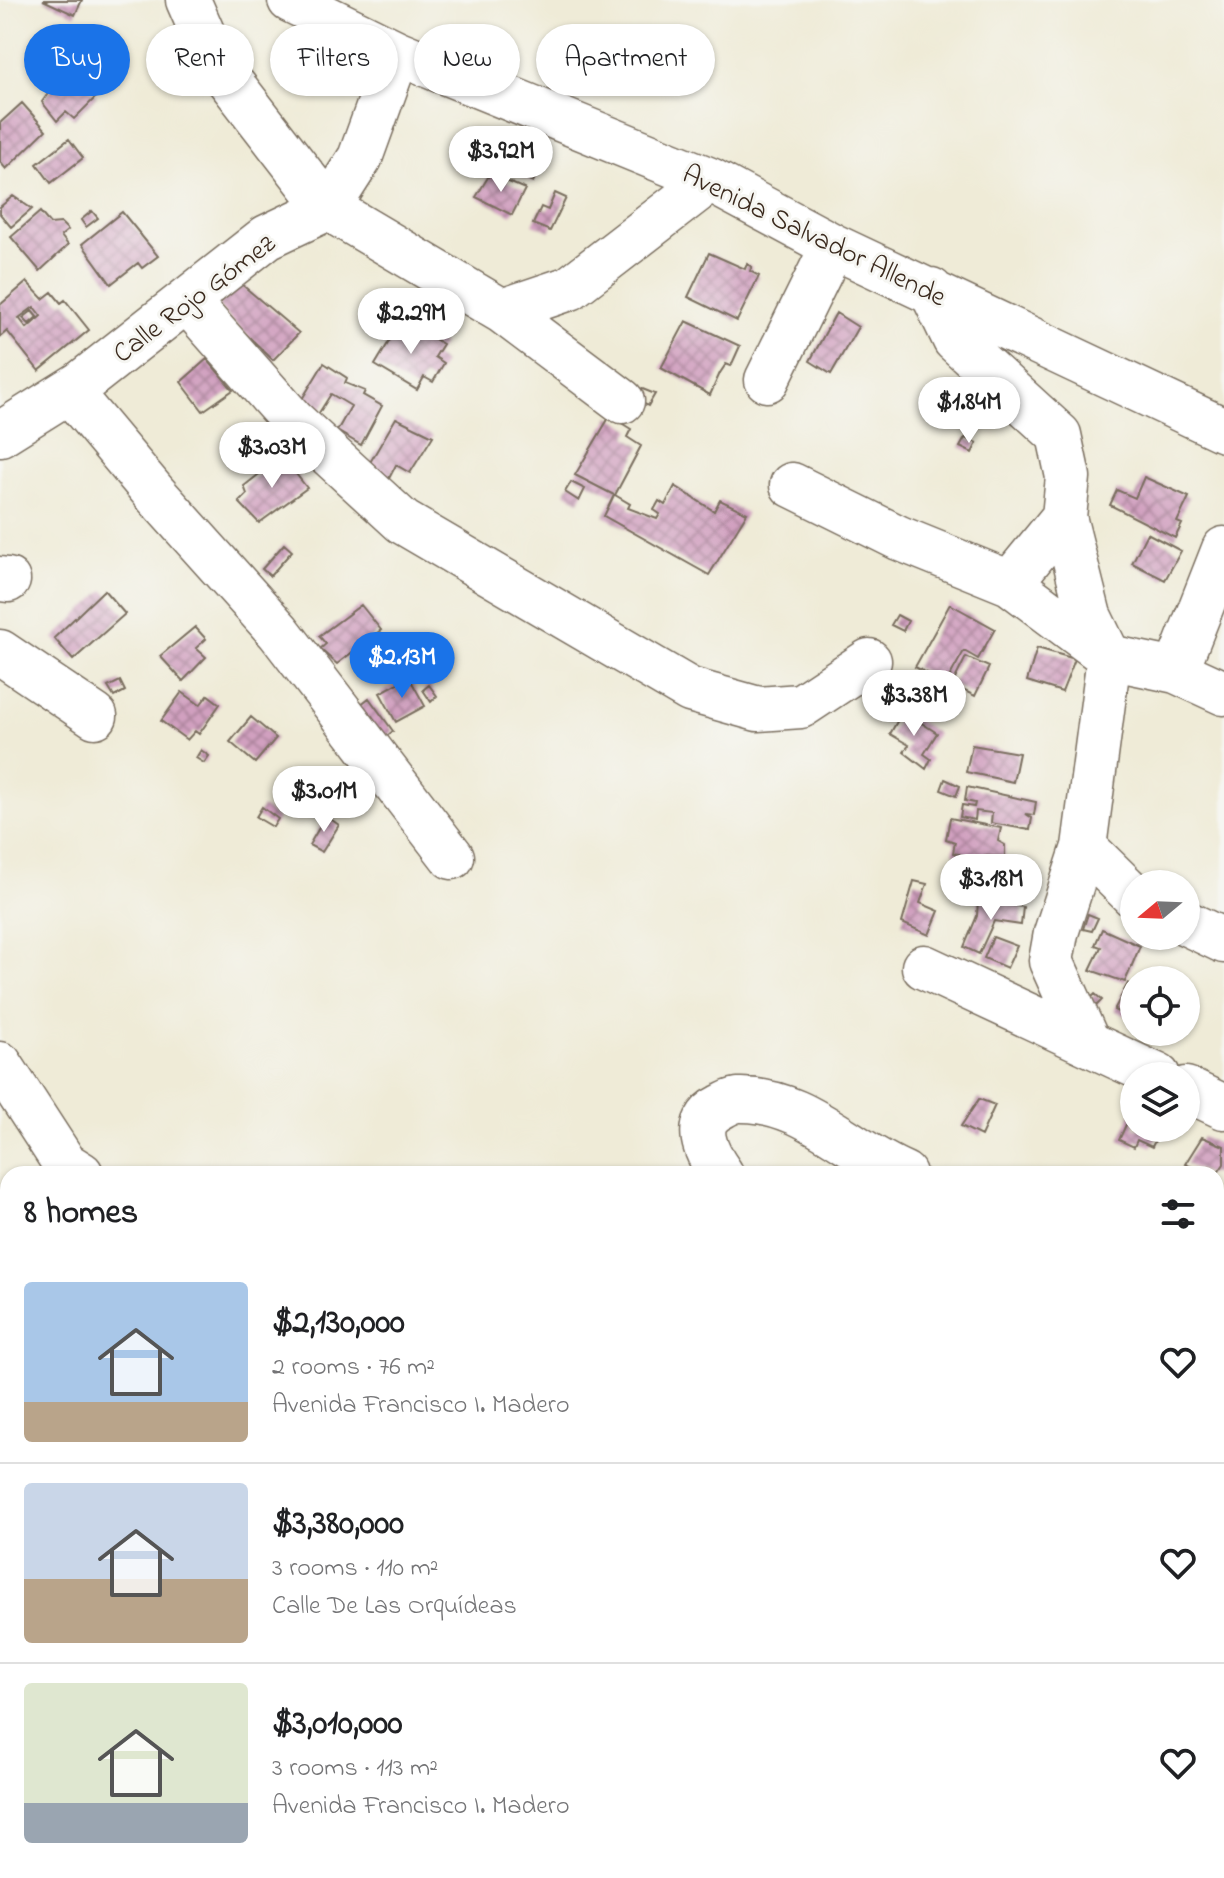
<!DOCTYPE html>
<html lang="en">
<head>
<meta charset="utf-8">
<style>
	:root { --surface:#fff; --page:#f6f6f6; --text:#202124; --muted:#757577; --line:#e0e0e0; --accent:#1a73e8 }
	body { margin:0; font-family:"Indie Flower",sans-serif; background:var(--page); color:var(--text); height:100vh; display:flex; flex-direction:column; font-size:30px; white-space:nowrap }
	* { box-sizing:border-box; margin:0 }
	p { font-size:26px; color:var(--muted) }
	.icon { flex:none; width:44px; height:44px; fill:none; stroke:currentColor; stroke-width:2; stroke-linecap:round; stroke-linejoin:round }
	.map { position:relative; flex:1; overflow:hidden }
	.details { position:absolute; left:0px; top:1166px; width:1224px; height:712px; display:flex; flex-direction:column; background:var(--surface); border-radius:24px 24px 0 0; box-shadow:0 2px 6px #0004 }
	.details>* { flex:none }
	.banner { position:absolute; left:24px; top:24px; width:800px; height:72px; display:flex; gap:16px }
	.needle { width:52px; rotate:251deg }
	.fabs { position:absolute; left:1120px; top:870px; display:grid; gap:16px }
	.fabs a { display:grid; place-items:center; width:80px; height:80px; border-radius:50%; background:var(--surface); box-shadow:0 2px 6px #0004; font-size:40px }
	.price { position:absolute; translate:-50% -68px; padding:0 18px; border-radius:28px; background:#fff; color:#222; font-size:26px; line-height:52px; filter:drop-shadow(0 2px 4px #0008) }
	.price::after { content:''; position:absolute; left:50%; top:48px; width:24px; height:18px; margin-left:-12px; background:inherit; clip-path:polygon(0 0,100% 0,50% 100%) }
	.price.on { background:var(--accent); color:#fff }
	ul { padding:0; list-style:none }
	li { display:flex; align-items:center; gap:24px; height:200px; padding:0 24px }
	li+li { border-top:2px solid var(--line) }
	li span { display:grid; place-items:center; flex:none; width:224px; height:160px; border-radius:8px; color:#555 }
	li>.icon { margin-inline-start:auto }
	span .icon { width:96px; height:96px; fill:#fffc; stroke-width:1 }
	li b { font-size:34px }
	h2 { display:flex; justify-content:space-between; align-items:center; height:96px; padding:0 24px; font-size:34px }
	.pill { padding:0 28px; border-radius:36px; background:var(--surface); box-shadow:0 2px 6px #0004; font-size:28px; line-height:72px }
	.pill.on { background:var(--accent); color:#fff }
	.map>svg:first-child { display:block }
</style>
</head>
<body>
<div class="map">
<svg width="1224" height="1878" viewBox="0 0 1224 1878">
	<defs>
		<pattern id="building-cross-hatch" width="8" height="8" patternUnits="userSpaceOnUse" patternTransform="scale(2)"><rect width="8" height="8" fill="#d1a0c0"/><path d="M0 0l8 8M0 8l8-8" fill="none" stroke="#ab839b"/></pattern>
	</defs>
	<rect width="100%" height="100%" fill="#f6f6f2"/>
	<filter id="ink" filterUnits="userSpaceOnUse"><feTurbulence type="fractalNoise" baseFrequency=".0125" numOctaves="2"/><feDisplacementMap in="SourceGraphic" scale="16" xChannelSelector="R" yChannelSelector="G"/><feConvolveMatrix kernelMatrix="1 2 1 2 8 2 1 2 1" color-interpolation-filters="sRGB"/></filter>
	<filter id="wash" filterUnits="userSpaceOnUse"><feTurbulence type="fractalNoise" baseFrequency=".006" numOctaves="4" result="noise"/><feDisplacementMap in="SourceGraphic" scale="32" xChannelSelector="R" yChannelSelector="G"/><feGaussianBlur stdDeviation="1.8" result="paint"/><feColorMatrix in="noise" values="0 0 0 0 0 0 0 0 0 0 0 0 0 0 0 0 0 1.4 0 .05"/><feComposite in="paint" operator="in"/></filter>
	<g filter="url(#wash)">
		<rect width="100%" height="100%" fill="#efebd7"/>
		<g id="blocks">
			<path fill="url(#building-cross-hatch)" fill-rule="evenodd" d="M 43,0 L 82,0 L 75,15 Z
				M 57,57 L 97,96 L 74,119 L 66,112 L 57,121 L 42,102 L 52,88 L 39,76 Z
				M 22,103 L 46,130 L 6,169 L 0,162 L 0,123 Z
				M 69,139 L 83,158 L 51,183 L 37,164 Z
				M 494,139 L 537,158 L 532,171 L 537,174 L 533,182 L 484,160 Z
				M 490,174 L 525,189 L 512,215 L 476,197 Z
				M 555,193 L 566,198 L 550,231 L 533,224 L 541,207 L 548,210 Z
				M 13,196 L 32,209 L 11,227 L 0,214 L 0,207 Z
				M 92,211 L 98,218 L 86,227 L 81,220 Z
				M 40,212 L 50,224 L 61,223 L 68,230 L 61,236 L 68,245 L 40,271 L 11,237 Z
				M 122,212 L 158,256 L 142,268 L 138,263 L 111,284 L 82,244 Z
				M 709,253 L 745,269 L 747,264 L 752,267 L 750,271 L 759,276 L 737,321 L 688,297 Z
				M 27,282 L 43,299 L 52,292 L 61,303 L 65,300 L 89,330 L 39,371 L 7,331 L 0,337 L 0,305 ZM 34,307 L 41,316 L 27,328 L 19,318 Z
				M 240,283 L 299,333 L 273,360 L 217,306 Z
				M 32,311 L 37,317 L 29,324 L 23,318 Z
				M 836,313 L 858,327 L 831,374 L 810,361 Z
				M 402,320 L 443,344 L 435,357 L 444,363 L 433,382 L 424,377 L 417,390 L 375,365 Z
				M 686,321 L 740,346 L 731,366 L 726,364 L 720,373 L 710,395 L 661,368 Z
				M 207,359 L 233,390 L 203,411 L 181,382 Z
				M 324,363 L 347,378 L 345,383 L 365,391 L 363,395 L 382,406 L 361,445 L 337,431 L 351,406 L 331,394 L 317,416 L 296,409 Z
				M 640,388 L 655,394 L 648,406 L 635,399 Z
				M 610,416 L 631,429 L 627,437 L 641,446 L 615,495 L 630,504 L 628,508 L 657,519 L 660,514 L 654,510 L 659,501 L 665,505 L 675,486 L 714,511 L 720,500 L 747,513 L 709,575 L 604,516 L 614,495 L 575,475 Z
				M 396,418 L 433,436 L 410,473 L 396,465 L 384,488 L 362,476 Z
				M 255,428 L 268,445 L 245,463 L 232,445 Z
				M 965,438 L 977,443 L 972,453 L 960,447 Z
				M 282,456 L 307,488 L 259,523 L 239,502 L 247,494 L 244,486 Z
				M 1144,477 L 1189,497 L 1177,522 L 1182,524 L 1175,538 L 1110,505 L 1117,490 L 1135,498 Z
				M 571,482 L 585,489 L 579,501 L 565,492 Z
				M 1147,533 L 1181,551 L 1165,580 L 1132,563 Z
				M 284,544 L 292,551 L 270,576 L 262,569 Z
				M 104,590 L 125,614 L 73,660 L 54,638 Z
				M 950,604 L 995,629 L 978,659 L 964,651 L 946,683 L 915,667 Z
				M 361,605 L 381,630 L 337,664 L 320,649 L 326,644 L 319,636 Z
				M 897,615 L 908,621 L 903,631 L 891,625 Z
				M 195,627 L 206,639 L 196,648 L 206,657 L 183,681 L 160,656 Z
				M 1037,648 L 1075,659 L 1062,692 L 1027,681 Z
				M 966,657 L 989,667 L 975,696 L 952,685 Z
				M 409,677 L 425,706 L 396,722 L 380,693 Z
				M 120,681 L 125,691 L 114,697 L 108,687 Z
				M 429,685 L 437,696 L 431,702 L 423,690 Z
				M 182,692 L 200,705 L 208,695 L 220,704 L 199,734 L 195,731 L 187,740 L 161,721 Z
				M 369,698 L 393,731 L 372,748 L 347,715 Z
				M 903,711 L 937,733 L 924,754 L 931,759 L 926,769 L 904,752 L 909,745 L 890,734 Z
				M 251,717 L 276,738 L 255,763 L 230,742 Z
				M 972,745 L 1019,753 L 1013,782 L 966,772 Z
				M 201,750 L 209,756 L 204,763 L 196,758 Z
				M 945,779 L 960,786 L 956,796 L 941,790 Z
				M 967,787 L 1036,802 L 1034,815 L 1026,814 L 1032,818 L 1030,830 L 991,823 L 992,813 L 976,811 L 975,820 L 960,817 L 962,805 L 974,807 L 975,803 L 965,801 Z
				M 262,807 L 278,819 L 273,827 L 256,817 Z
				M 326,816 L 339,825 L 322,852 L 309,845 Z
				M 950,818 L 1001,828 L 998,841 L 1005,845 L 1005,857 L 985,856 L 984,859 L 953,853 L 955,842 L 946,839 Z
				M 914,881 L 927,884 L 920,903 L 939,911 L 929,935 L 902,923 Z
				M 978,900 L 1023,907 L 1021,925 L 994,921 L 979,954 L 964,947 L 977,916 Z
				M 1088,914 L 1098,918 L 1092,931 L 1083,929 Z
				M 1102,929 L 1140,946 L 1125,982 L 1090,970 L 1101,947 L 1095,945 Z
				M 993,937 L 1017,946 L 1007,968 L 984,958 Z
				M 1128,983 L 1134,986 L 1134,1020 L 1114,1010 Z
				M 1095,994 L 1102,1000 L 1096,1006 L 1090,999 Z
				M 979,1099 L 995,1105 L 981,1136 L 961,1126 Z
				M 1134,1107 L 1134,1128 L 1161,1128 L 1152,1147 L 1137,1140 L 1134,1147 L 1119,1140 Z
				M 1202,1137 L 1224,1146 L 1224,1164 L 1217,1174 L 1208,1174 L 1185,1164 Z"/>
		</g>
	</g>
	<g filter="url(#ink)">
		<use href="#blocks" fill-opacity="0" stroke="#7a6e5f" stroke-width="2"/>
		<g fill="none" stroke-linecap="round" stroke-linejoin="round">
			<defs>
				<path id="minor" d="M 188,0 L 215,62 L 328,208 L 502,311 L 622,401
					M 290,0 L 398,53 L 710,180 L 833,246 L 1224,430
					M 931,290 L 955,340 L 1059,435 L 1068,477 L 1064,517 L 1010,583
					M 187,301 L 293,421 L 403,522 L 690,690 L 758,709 L 801,706 L 869,661
					M 502,311 L 570,288 L 710,180
					M 767,380 L 833,246
					M 69,391 L 156,495 L 279,632 L 452,857
					M 0,434 L 80,384 L 267,237 L 328,208 L 360,158 L 398,53
					M 792,485 L 899,538 L 1010,583 L 1109,657 L 1176,671 L 1224,693
					M 1064,517 L 1089,616 L 1109,657 L 1084,847 L 1056,933 L 1051,961 L 1088,1043
					M 0,579 L 8,580
					M 0,652 L 95,716
					M 1176,671 L 1224,549
					M 1084,847 L 1134,896
					M 1186,923 L 1224,941
					M 924,967 L 1158,1076
					M 0,1064 L 65,1164 L 81,1174
					M 1186,1089 L 1224,1107
					M 721,1174 C 706,1153 690,1122 721,1107 C 726,1104 731,1101 738,1100 C 804,1098 847,1150 904,1174
					M 0,1250 L 8,1240
					M 1216,1288 L 1224,1292
					M 0,1588 L 8,1579
					M 0,1828 L 8,1821"/>
			</defs>
			<use href="#minor" stroke="#7a6e5f" stroke-width="47"/>
			<use href="#minor" stroke="#fff" stroke-width="44"/>
		</g>
	</g>
	<g text-anchor="middle" stroke-width="6" stroke-linejoin="round" paint-order="stroke">
		<g font-size="28" fill="#3b2a1e" stroke="#f6f6f2">
			<text transform="translate(815 234) rotate(26)" y="10">Avenida Salvador Allende</text>
			<text transform="translate(193 297) rotate(-37)" y="10">Calle Rojo Gómez</text>
		</g>
	</g>
</svg>
<div class="fabs">
<a><svg class="needle" viewBox="-14 -14 28 28"><path d="M0-13l5 13h-10z" fill="#e53935"/><path d="M0 13l5-13h-10z" fill="#757577"/></svg></a>
<a><svg class="icon" aria-label="locate" viewBox="0 0 24 24"><circle cx="12" cy="12" r="6"/><path d="M12 2v4M12 18v4M2 12h4M18 12h4"/></svg></a>
<a><svg class="icon" aria-label="layers" viewBox="0 0 24 24"><path d="M12 4l9 5-9 5-9-5zM3 14l9 5 9-5"/></svg></a>
</div>
<b class="price" style="left:501px;top:194px">$3.92M</b>
<b class="price" style="left:411px;top:356px">$2.29M</b>
<b class="price" style="left:969px;top:445px">$1.84M</b>
<b class="price" style="left:272px;top:490px">$3.03M</b>
<b class="price on" style="left:402px;top:700px">$2.13M</b>
<b class="price" style="left:914px;top:738px">$3.38M</b>
<b class="price" style="left:324px;top:834px">$3.01M</b>
<b class="price" style="left:991px;top:922px">$3.18M</b>
<div class="banner">
<a class="pill on">Buy</a>
<a class="pill">Rent</a>
<a class="pill">Filters</a>
<a class="pill">New</a>
<a class="pill">Apartment</a>
</div>
<section class="details">
<h2>8 homes<svg class="icon" aria-label="filters" viewBox="0 0 24 24"><path d="M4 7h16M4 17h16"/><circle cx="9" cy="7" r="2"/><circle cx="15" cy="17" r="2"/></svg></h2>
<ul>
<li><span style="background:linear-gradient(#a9c7e8 75%,#b9a48a 0)"><svg class="icon" aria-label="home" viewBox="0 0 24 24"><path d="M3 11l9-7 9 7M6 9v11h12V9"/></svg></span><div><b>$2,130,000</b><p>2 rooms · 76 m²</p><p>Avenida Francisco I. Madero</p></div><svg class="icon" aria-label="heart" viewBox="0 0 24 24"><path d="M12 20l-8-8c-3-5 5-10 8-4 3-6 11-1 8 4z"/></svg></li>
<li><span style="background:linear-gradient(#c9d6e8 60%,#b9a48a 0)"><svg class="icon" aria-label="home" viewBox="0 0 24 24"><path d="M3 11l9-7 9 7M6 9v11h12V9"/></svg></span><div><b>$3,380,000</b><p>3 rooms · 110 m²</p><p>Calle De Las Orquídeas</p></div><svg class="icon" aria-label="heart" viewBox="0 0 24 24"><path d="M12 20l-8-8c-3-5 5-10 8-4 3-6 11-1 8 4z"/></svg></li>
<li><span style="background:linear-gradient(#dfe7d0 75%,#9aa5b1 0)"><svg class="icon" aria-label="home" viewBox="0 0 24 24"><path d="M3 11l9-7 9 7M6 9v11h12V9"/></svg></span><div><b>$3,010,000</b><p>3 rooms · 113 m²</p><p>Avenida Francisco I. Madero</p></div><svg class="icon" aria-label="heart" viewBox="0 0 24 24"><path d="M12 20l-8-8c-3-5 5-10 8-4 3-6 11-1 8 4z"/></svg></li>
</ul>
</section>
</div>
</body>
</html>
